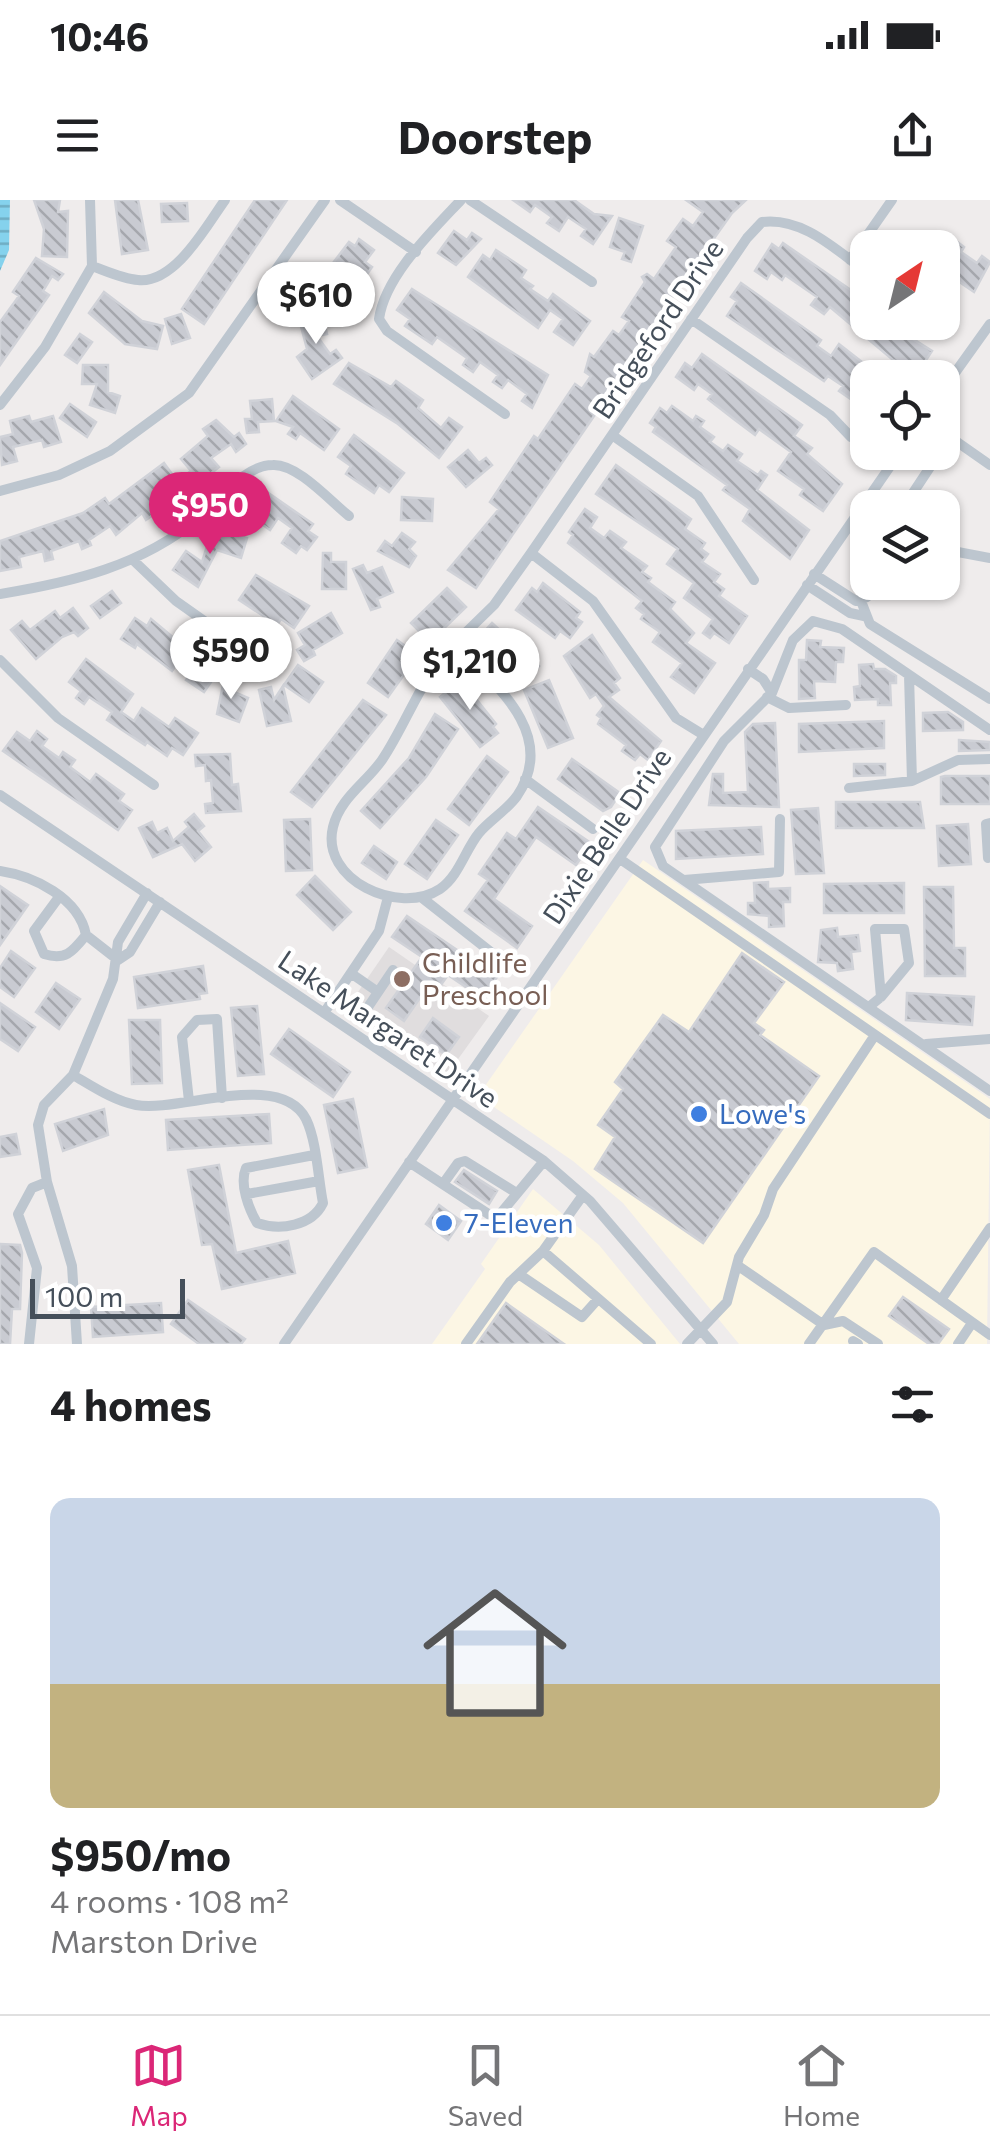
<!DOCTYPE html>
<html lang="en">
<head>
<meta charset="utf-8">
<style>
	:root { --surface:#fff; --page:#f2f2f2; --text:#202124; --muted:#757577; --line:#e0e0e0; --accent:#db2777 }
	body { margin:0; font-family:Commissioner,sans-serif; background:var(--page); color:var(--text); height:100vh; display:flex; flex-direction:column; font-size:38px; white-space:nowrap }
	* { box-sizing:border-box; margin:0 }
	p { font-size:32px; color:var(--muted) }
	.icon { flex:none; width:55px; height:55px; fill:none; stroke:currentColor; stroke-width:2; stroke-linecap:round; stroke-linejoin:round }
	.map { position:relative; height:1144px; overflow:hidden }
	.details { display:flex; flex-direction:column; background:var(--surface); flex:1 }
	.details>* { flex:none }
	.needle { width:65px; rotate:35deg }
	.controls { position:absolute; left:850px; top:30px; display:grid; gap:20px }
	.controls a { display:grid; place-items:center; width:110px; height:110px; border-radius:20px; background:var(--surface); box-shadow:0 2px 8px #0004; font-size:50px }
	.scale { position:absolute; left:30px; bottom:25px; width:155px; box-sizing:border-box; padding-left:10px; border:5px solid #454f5a; border-top:0; font-size:28px; line-height:35px; white-space:nowrap; color:#454f5a; -webkit-text-stroke:8px #fff; paint-order:stroke }
	.price { position:absolute; translate:-50% -85px; padding:0 22px; border-radius:35px; background:#fff; color:#222; font-size:32px; line-height:65px; filter:drop-shadow(0 2px 5px #0008) }
	.price::after { content:''; position:absolute; left:50%; top:60px; width:30px; height:22px; margin-left:-15px; background:inherit; clip-path:polygon(0 0,100% 0,50% 100%) }
	.price.current { background:var(--accent); color:#fff }
	ul { padding:0; list-style:none }
	li { display:grid; align-content:center; gap:20px; height:530px; padding:0 50px }
	li+li { border-top:2px solid var(--line) }
	li span { display:grid; place-items:center; height:310px; border-radius:20px; color:#555 }
	li>.icon { margin-inline-start:auto }
	span .icon { width:180px; height:180px; fill:#fffc; stroke-width:1 }
	li b { font-size:42px }
	h2 { display:flex; justify-content:space-between; align-items:center; height:120px; padding:0 50px; font-size:42px }
	.status { display:flex; justify-content:space-between; align-items:center; height:70px; padding:0 50px; background:var(--surface); direction:ltr }
	.status svg { height:28px; fill:currentColor }
	header { display:flex; justify-content:space-between; align-items:center; height:130px; padding:0 50px; background:var(--surface); font-size:45px; font-weight:700 }
	.tab-bar { display:flex; justify-content:space-around; align-items:center; height:140px; border-top:2px solid var(--line); background:var(--surface); font-size:28px; color:var(--muted) }
	.tab-bar a { display:grid; justify-items:center; gap:5px }
	.tab-bar .current { color:var(--accent) }
	.map>svg:first-child { display:block }
</style>
</head>
<body>
<div class="status"><b>10:46</b><svg viewBox="0 0 49 12"><path d="M0 12V9h3v3zM5 12V6h3v6zM10 12V3h3v9zM15 12V0h3v12zM26 1h20v11H26zM47 4h2v5h-2z"/></svg></div>
<header><svg class="icon" aria-label="menu" viewBox="0 0 24 24"><path d="M4 6h16M4 12h16M4 18h16"/></svg>Doorstep<svg class="icon" aria-label="share" viewBox="0 0 24 24"><path d="M12 15V3M7 8l5-5 5 5M5 13v7h14v-7"/></svg></header>
<div class="map">
<svg width="990" height="1144" viewBox="0 0 990 1144">
	<defs>
		<pattern id="water-rules" width="6" height="5" patternUnits="userSpaceOnUse" patternTransform="scale(2.5)"><rect width="6" height="5" fill="#85d2ed"/><path d="M0 2.5h6" fill="none" stroke="#6fadc3"/></pattern>
		<pattern id="building-back-hatch" width="6" height="6" patternUnits="userSpaceOnUse" patternTransform="scale(2.5)"><rect width="6" height="6" fill="#c9cbd2"/><path d="M-1 5l2 2M0 0l6 6M5-1l2 2" fill="none" stroke="#a5a7ad"/></pattern>
	</defs>
	<rect width="100%" height="100%" fill="#efecec"/>
	<path fill="#fcf6e4" d="M 643,660 L 990,899 L 987,1144 L 739,1144 L 623,1003 L 573,961 L 478,896 Z
		M 533,989 L 599,1045 L 680,1144 L 432,1144 L 485,1069 L 481,1064 Z"/>
	<path fill="#e0ddde" d="M 389,747 L 489,816 L 448,873 L 432,871 L 345,811 Z"/>
	<path fill="url(#water-rules)" d="M 0,0 L 10,0 L 9,50 L 0,71 Z"/>
	<path fill="url(#building-back-hatch)" stroke="#d0d2d8" stroke-width="2.5" d="M 34,0 L 60,0 L 58,12 L 68,11 L 67,57 L 42,56 L 44,29 Z
		M 115,0 L 138,0 L 148,50 L 122,54 Z
		M 255,0 L 287,0 L 204,124 L 182,109 Z
		M 513,0 L 574,0 L 594,14 L 612,16 L 593,44 L 581,36 L 586,29 L 568,17 L 559,31 L 547,23 L 552,17 L 535,5 L 530,12 Z
		M 686,0 L 746,0 L 732,13 L 637,147 L 640,149 L 476,388 L 448,370 L 499,309 L 490,302 L 534,236 L 538,239 L 575,184 L 582,189 L 591,176 L 585,172 L 590,154 L 594,157 L 613,131 L 619,135 L 629,121 L 622,117 L 645,82 L 642,77 L 647,74 L 654,79 L 676,47 L 667,41 L 683,19 L 693,26 L 703,12 Z
		M 187,3 L 188,21 L 162,22 L 161,4 Z
		M 619,18 L 643,26 L 631,62 L 622,59 L 625,52 L 610,47 Z
		M 454,31 L 467,40 L 472,33 L 481,39 L 456,65 L 438,53 Z
		M 938,37 L 951,46 L 955,40 L 964,47 L 961,52 L 977,63 L 982,56 L 990,62 L 974,92 L 942,70 L 942,48 L 931,48 Z
		M 359,39 L 374,50 L 365,62 L 372,67 L 365,77 L 356,71 L 344,89 L 351,93 L 344,103 L 317,84 L 349,42 L 355,46 Z
		M 783,43 L 868,102 L 868,122 L 904,122 L 899,130 L 932,151 L 919,171 L 893,160 L 830,107 L 824,114 L 811,105 L 817,97 L 785,75 L 782,80 L 771,72 L 767,79 L 755,71 L 772,44 L 779,49 Z
		M 496,50 L 526,70 L 521,78 L 533,86 L 530,89 L 548,101 L 553,94 L 590,121 L 573,145 L 554,132 L 563,119 L 550,110 L 538,128 L 468,77 L 483,55 L 490,60 Z
		M 36,58 L 63,74 L 58,80 L 52,76 L 43,91 L 49,95 L 0,165 L 0,122 L 19,96 L 13,92 Z
		M 741,83 L 821,140 L 817,146 L 831,156 L 839,144 L 866,165 L 863,171 L 868,174 L 868,211 L 839,191 L 843,186 L 828,176 L 824,181 L 727,116 L 737,101 L 731,97 Z
		M 412,89 L 548,175 L 532,208 L 522,201 L 527,194 L 508,180 L 502,188 L 493,182 L 498,175 L 480,162 L 473,172 L 463,165 L 467,158 L 437,137 L 432,144 L 405,126 L 410,119 L 397,110 Z
		M 104,92 L 142,121 L 163,126 L 157,149 L 125,144 L 89,113 Z
		M 322,113 L 327,134 L 317,136 L 330,154 L 336,150 L 342,158 L 312,179 L 297,157 L 307,149 L 299,119 Z
		M 181,114 L 190,138 L 172,144 L 165,119 Z
		M 80,134 L 92,142 L 77,163 L 65,155 Z
		M 702,154 L 802,225 L 794,236 L 812,248 L 807,254 L 842,284 L 823,311 L 800,295 L 804,289 L 778,271 L 791,252 L 759,229 L 755,235 L 735,220 L 708,199 L 712,194 L 698,184 L 694,190 L 676,177 L 685,163 L 692,168 Z
		M 349,163 L 391,187 L 396,181 L 423,200 L 418,208 L 441,228 L 449,218 L 462,227 L 439,258 L 398,224 L 334,184 Z
		M 83,165 L 108,165 L 108,192 L 120,196 L 115,213 L 90,205 L 97,184 L 82,184 Z
		M 293,196 L 339,229 L 324,250 L 300,233 L 296,239 L 288,234 L 293,227 L 276,221 Z
		M 272,199 L 274,221 L 258,222 L 259,232 L 247,233 L 245,219 L 252,219 L 250,201 Z
		M 70,204 L 96,222 L 87,237 L 60,218 Z
		M 672,206 L 693,221 L 696,216 L 704,221 L 700,227 L 714,237 L 710,242 L 723,251 L 728,245 L 742,254 L 737,261 L 758,275 L 761,271 L 767,275 L 757,290 L 809,330 L 790,359 L 743,321 L 750,309 L 723,290 L 727,285 L 653,232 L 656,227 L 650,223 L 660,208 L 667,213 Z
		M 29,216 L 31,222 L 53,216 L 61,242 L 44,247 L 42,240 L 13,247 L 17,261 L 2,265 L 0,237 L 13,234 L 10,221 Z
		M 216,220 L 234,237 L 239,233 L 246,244 L 236,252 L 231,244 L 211,258 L 219,267 L 182,296 L 176,289 L 156,304 L 160,310 L 146,320 L 142,313 L 116,335 L 110,326 L 89,340 L 91,345 L 82,349 L 79,341 L 51,351 L 53,359 L 45,361 L 43,351 L 19,357 L 21,367 L 0,371 L 0,341 L 83,313 L 105,298 L 109,304 L 164,263 L 177,281 L 191,271 L 181,259 L 208,236 L 203,229 Z
		M 354,235 L 404,273 L 389,292 L 379,285 L 374,293 L 346,274 L 351,266 L 338,257 Z
		M 468,250 L 479,263 L 486,258 L 492,265 L 466,287 L 448,267 Z
		M 616,265 L 691,319 L 685,329 L 705,343 L 701,349 L 708,354 L 702,362 L 720,374 L 714,382 L 724,389 L 719,396 L 747,416 L 729,443 L 714,433 L 710,438 L 703,433 L 713,419 L 684,398 L 694,383 L 667,364 L 678,349 L 596,294 Z
		M 267,292 L 313,324 L 308,331 L 317,337 L 307,350 L 301,346 L 296,353 L 282,343 L 292,328 L 278,318 L 270,330 L 250,316 Z
		M 402,297 L 433,299 L 432,321 L 401,320 Z
		M 585,309 L 597,317 L 590,328 L 604,338 L 610,331 L 626,342 L 621,348 L 647,366 L 642,372 L 651,378 L 648,382 L 675,402 L 670,409 L 694,433 L 686,443 L 715,463 L 694,493 L 671,477 L 682,463 L 653,442 L 660,432 L 641,419 L 644,414 L 636,408 L 642,401 L 568,343 L 573,335 L 569,332 Z
		M 221,330 L 247,338 L 241,358 L 217,350 L 198,387 L 173,370 L 186,351 L 202,362 L 208,343 L 216,345 Z
		M 402,333 L 415,342 L 409,349 L 416,356 L 409,367 L 378,351 L 385,341 L 392,346 Z
		M 323,353 L 331,353 L 331,362 L 346,362 L 346,389 L 322,389 Z
		M 363,365 L 367,373 L 382,367 L 393,392 L 377,399 L 380,407 L 371,410 L 353,369 Z
		M 256,375 L 309,406 L 294,428 L 281,419 L 277,425 L 239,400 Z
		M 543,383 L 580,412 L 576,418 L 582,422 L 570,438 L 560,431 L 555,438 L 516,410 L 532,388 L 537,392 Z
		M 447,388 L 466,407 L 430,442 L 411,423 Z
		M 112,391 L 121,403 L 100,418 L 91,406 Z
		M 73,408 L 88,428 L 78,436 L 74,432 L 62,437 L 36,459 L 11,430 L 22,421 L 30,430 L 55,411 L 60,418 Z
		M 331,413 L 342,433 L 313,450 L 315,455 L 304,461 L 297,450 L 305,445 L 298,433 Z
		M 135,418 L 147,426 L 151,419 L 181,444 L 187,436 L 213,454 L 208,461 L 220,469 L 204,492 L 186,480 L 198,464 L 184,454 L 172,471 L 137,444 L 135,448 L 121,439 Z
		M 492,423 L 539,466 L 522,486 L 475,442 Z
		M 592,435 L 620,478 L 614,483 L 619,490 L 609,497 L 661,541 L 648,560 L 640,554 L 635,560 L 622,551 L 626,545 L 598,524 L 601,518 L 597,515 L 604,506 L 596,494 L 590,498 L 564,456 Z
		M 397,440 L 418,455 L 388,497 L 368,483 Z
		M 807,440 L 821,441 L 820,447 L 844,448 L 843,462 L 836,462 L 835,482 L 814,481 L 815,498 L 799,499 L 799,460 L 806,460 Z
		M 86,459 L 133,494 L 121,512 L 134,521 L 142,508 L 169,527 L 175,518 L 198,533 L 183,555 L 172,548 L 167,556 L 147,542 L 145,545 L 107,520 L 112,512 L 89,497 L 84,504 L 76,498 L 81,491 L 69,482 Z
		M 873,464 L 874,469 L 885,469 L 896,476 L 896,483 L 890,483 L 891,505 L 878,505 L 878,499 L 855,500 L 854,487 L 860,486 L 859,465 Z
		M 298,465 L 323,482 L 309,502 L 284,485 Z
		M 224,480 L 237,485 L 234,492 L 248,498 L 239,522 L 217,514 Z
		M 461,480 L 496,524 L 493,527 L 498,533 L 480,547 L 440,497 Z
		M 549,480 L 573,538 L 548,548 L 524,490 Z
		M 283,486 L 291,521 L 267,526 L 259,490 L 271,487 L 274,500 Z
		M 363,500 L 386,515 L 312,607 L 291,592 Z
		M 948,512 L 963,522 L 963,530 L 923,531 L 923,513 Z
		M 435,514 L 458,529 L 426,577 L 380,628 L 361,611 L 409,558 Z
		M 884,521 L 884,548 L 799,552 L 799,524 Z
		M 775,523 L 779,607 L 709,605 L 713,574 L 723,574 L 723,593 L 748,592 L 745,532 L 753,524 Z
		M 37,531 L 47,539 L 42,546 L 59,558 L 63,552 L 75,560 L 70,567 L 90,582 L 96,574 L 124,594 L 119,601 L 132,610 L 118,630 L 3,551 L 17,532 L 30,541 Z
		M 959,540 L 990,542 L 990,550 L 959,551 Z
		M 230,554 L 232,585 L 238,584 L 241,611 L 206,613 L 205,604 L 213,603 L 211,580 L 206,581 L 205,565 L 196,566 L 195,555 Z
		M 487,556 L 508,572 L 469,625 L 448,609 Z
		M 572,559 L 620,593 L 611,607 L 603,611 L 558,579 Z
		M 854,564 L 885,564 L 885,575 L 854,576 Z
		M 945,576 L 990,576 L 990,604 L 941,604 L 941,577 Z
		M 836,602 L 920,602 L 924,628 L 836,628 Z
		M 538,607 L 591,643 L 576,665 L 536,637 L 494,699 L 532,726 L 517,748 L 465,711 L 488,680 L 479,674 L 507,633 L 516,639 Z
		M 818,608 L 824,673 L 796,674 L 791,610 Z
		M 194,614 L 204,626 L 198,631 L 211,647 L 195,661 L 182,644 L 153,657 L 139,628 L 152,622 L 157,633 L 167,628 L 173,641 L 189,627 L 185,622 Z
		M 310,619 L 312,670 L 286,671 L 284,620 Z
		M 436,620 L 458,635 L 427,679 L 405,664 Z
		M 968,624 L 971,664 L 939,666 L 937,626 Z
		M 761,627 L 763,654 L 676,659 L 676,631 Z
		M 374,646 L 397,662 L 386,679 L 362,663 Z
		M 315,676 L 351,712 L 333,730 L 297,695 Z
		M 768,682 L 768,689 L 790,688 L 790,702 L 783,702 L 784,726 L 769,727 L 769,716 L 748,714 L 748,703 L 755,703 L 754,683 Z
		M 904,683 L 904,713 L 824,713 L 824,684 Z
		M 0,686 L 28,705 L 0,745 Z
		M 924,687 L 953,687 L 954,748 L 965,748 L 965,776 L 925,776 Z
		M 407,716 L 497,777 L 482,798 L 448,775 L 430,800 L 422,795 L 404,821 L 386,808 L 422,757 L 392,737 Z
		M 837,728 L 838,737 L 858,735 L 860,751 L 851,752 L 853,769 L 838,771 L 837,763 L 818,762 L 821,730 Z
		M 11,751 L 35,768 L 14,797 L 0,787 L 0,768 Z
		M 742,753 L 784,782 L 754,823 L 764,830 L 760,835 L 819,876 L 703,1043 L 595,969 L 615,937 L 598,925 L 623,889 L 615,882 L 663,815 L 689,832 Z
		M 203,766 L 207,793 L 199,794 L 200,799 L 138,808 L 134,777 Z
		M 56,783 L 80,799 L 59,829 L 36,812 Z
		M 907,793 L 974,797 L 972,825 L 906,820 Z
		M 0,803 L 35,827 L 18,851 L 0,839 Z
		M 257,806 L 264,874 L 238,876 L 231,808 Z
		M 433,818 L 459,837 L 446,855 L 420,837 Z
		M 129,820 L 160,820 L 162,883 L 132,884 Z
		M 289,829 L 350,872 L 333,897 L 271,854 Z
		M 353,899 L 367,967 L 338,973 L 324,905 Z
		M 104,909 L 108,935 L 63,951 L 55,924 Z
		M 269,914 L 271,943 L 168,950 L 166,920 Z
		M 16,934 L 20,954 L 0,957 L 0,937 Z
		M 219,965 L 236,1053 L 288,1041 L 295,1073 L 222,1089 L 212,1044 L 202,1045 L 188,970 Z
		M 464,970 L 497,991 L 489,1004 L 455,982 Z
		M 439,1005 L 461,1021 L 448,1040 L 426,1024 Z
		M 0,1044 L 20,1045 L 22,1053 L 20,1109 L 12,1109 L 10,1144 L 0,1144 Z
		M 903,1097 L 949,1129 L 938,1144 L 929,1144 L 889,1116 Z
		M 188,1100 L 245,1139 L 241,1144 L 199,1144 L 171,1124 Z
		M 161,1103 L 163,1132 L 93,1137 L 91,1107 Z
		M 506,1103 L 564,1144 L 477,1144 Z"/>
	<g fill="none" stroke-linecap="round" stroke-linejoin="round">
		<path stroke="#bdc6cf" stroke-width="10" d="M 340,0 L 416,52
			M 461,0 C 432,31 385,76 379,119 L 387,131 L 505,214
			M 470,0 L 592,82
			M 850,60 L 892,0
			M 92,66 C 106,71 123,79 138,80 C 175,84 207,25 225,0
			M 691,119 L 830,215 L 851,237
			M 942,191 L 990,124
			M 0,205 L 45,147 L 92,66 L 90,0
			M 612,235 L 698,296 L 754,380
			M 942,248 L 950,237 L 990,265
			M 0,291 L 59,275 L 110,251 L 189,193 L 325,0
			M 903,308 L 940,252
			M 942,349 L 990,358
			M 531,353 L 593,401 L 676,518 L 702,534
			M 133,360 L 176,401 L 258,459
			M 814,374 L 856,401 L 867,397 L 872,382
			M 807,385 L 850,413 L 864,416
			M 0,394 C 73,382 141,366 199,318 C 221,301 243,265 273,265 C 298,264 330,301 349,316
			M 861,401 L 870,424 L 990,499
			M 454,444 C 421,477 408,521 382,560 C 366,583 340,598 333,627 C 320,680 399,716 440,689 C 459,676 465,650 479,633 C 490,620 507,610 517,596 C 559,534 494,483 454,444 L 494,405 L 531,353 L 747,38 L 762,22 C 803,17 836,50 868,73
			M 0,460 L 58,518 L 154,585
			M 748,469 L 763,479 L 772,493
			M 767,497 L 789,508 L 846,505
			M 990,530 L 842,429 L 813,421 L 793,440 L 772,493 L 724,541 L 655,647 L 663,666 L 990,891
			M 525,579 L 593,629
			M 912,581 L 958,560 L 990,559
			M 849,588 L 912,581 L 909,475
			M 0,595 L 544,961 L 590,1001 L 713,1144
			M 988,658 L 986,624 L 990,623
			M 620,659 L 990,914
			M 0,671 C 34,676 79,698 86,735 L 118,760
			M 684,680 L 779,672 L 780,619
			M 59,697 L 34,731 L 44,754 C 66,761 73,751 86,735
			M 421,697 L 510,767
			M 118,760 L 130,752 L 160,702
			M 352,774 L 378,792
			M 870,806 L 881,797 L 875,729 L 904,729 L 909,763 L 881,797
			M 366,810 L 393,770
			M 324,813 L 379,731 L 388,697
			M 926,844 L 990,839
			M 73,875 C 92,886 114,901 136,905 C 179,913 280,869 306,919 C 317,942 318,978 323,1003 C 312,1026 280,1031 257,1023 C 249,1009 239,984 246,968 L 314,955
			M 189,901 L 182,837 L 197,820 L 217,819 L 222,898
			M 409,962 L 496,1019 L 544,961
			M 443,984 L 458,963 L 465,961 L 515,992
			M 247,994 L 319,981
			M 543,1051 L 583,995
			M 737,1065 L 824,1125 L 843,1121 L 878,1144
			M 520,1075 L 582,1117 L 598,1099
			M 941,1100 L 990,1028
			M 853,1141 L 858,1144
			M 29,1144 L 37,1068 L 18,1014 L 32,988 L 47,982
			M 77,1144 L 72,1066 L 47,982 L 38,925 L 44,905 L 73,875 L 113,779 L 118,742 L 147,693
			M 284,1144 L 900,252
			M 466,1144 L 510,1082 L 543,1051 L 651,1144
			M 687,1144 L 727,1102 L 739,1057 L 764,1015 L 773,989 L 875,835
			M 809,1144 L 874,1052 L 990,1135
			M 958,1144 L 972,1123"/>
	</g>
	<circle fill="#8d6e63" stroke="#fff" stroke-width="4" cx="402" cy="779" r="10"/>
	<g fill="#3f7fe0" stroke="#fff" stroke-width="4">
		<circle cx="699" cy="914" r="10"/>
		<circle cx="444" cy="1023" r="10"/>
	</g>
	<g text-anchor="middle" stroke-width="9" stroke-linejoin="round" paint-order="stroke">
		<g font-size="28" fill="#454f5a" stroke="#fff">
			<text transform="translate(658 129) rotate(-56)" y="10">Bridgeford Drive</text>
			<text transform="translate(607 636) rotate(-56)" y="10">Dixie Belle Drive</text>
			<text transform="translate(388 829) rotate(34)" y="10">Lake Margaret Drive</text>
		</g>
		<g font-size="28" fill="#785e54" stroke="#fff" text-anchor="start">
			<text x="422" y="773">Childlife<tspan x="422" dy="32">Preschool</tspan></text>
		</g>
		<g font-size="28" fill="#366cbe" stroke="#fff" text-anchor="start">
			<text x="719" y="924">Lowe's</text>
			<text x="464" y="1033">7-Eleven</text>
		</g>
	</g>
</svg>
<div class="controls">
<a><svg class="needle" viewBox="-14 -14 28 28"><path d="M0-13l5 13h-10z" fill="#e53935"/><path d="M0 13l5-13h-10z" fill="#757577"/></svg></a>
<a><svg class="icon" aria-label="locate" viewBox="0 0 24 24"><circle cx="12" cy="12" r="6"/><path d="M12 2v4M12 18v4M2 12h4M18 12h4"/></svg></a>
<a><svg class="icon" aria-label="layers" viewBox="0 0 24 24"><path d="M12 4l9 5-9 5-9-5zM3 14l9 5 9-5"/></svg></a>
</div>
<div class="scale">100 m</div>
<b class="price" style="left:316px;top:147px">$610</b>
<b class="price current" style="left:210px;top:357px">$950</b>
<b class="price" style="left:231px;top:502px">$590</b>
<b class="price" style="left:470px;top:513px">$1,210</b>
</div>
<section class="details">
<h2>4 homes<svg class="icon" aria-label="filters" viewBox="0 0 24 24"><path d="M4 7h16M4 17h16"/><circle cx="9" cy="7" r="2"/><circle cx="15" cy="17" r="2"/></svg></h2>
<ul>
<li><span style="background:linear-gradient(#c9d6e8 60%,#c2b280 0)"><svg class="icon" aria-label="home" viewBox="0 0 24 24"><path d="M3 11l9-7 9 7M6 9v11h12V9"/></svg></span><div><b>$950/mo</b><p>4 rooms · 108 m²</p><p>Marston Drive</p></div></li>
</ul>
</section>
<nav class="tab-bar">
<a class="current"><svg class="icon" aria-label="map" viewBox="0 0 24 24"><path d="M3 6l6-2 6 2 6-2v14l-6 2-6-2-6 2zM9 4v14M15 6v14"/></svg>Map</a>
<a><svg class="icon" aria-label="saved" viewBox="0 0 24 24"><path d="M7 4h10v16l-5-4-5 4z"/></svg>Saved</a>
<a><svg class="icon" aria-label="home" viewBox="0 0 24 24"><path d="M3 11l9-7 9 7M6 9v11h12V9"/></svg>Home</a>
</nav>
</body>
</html>
